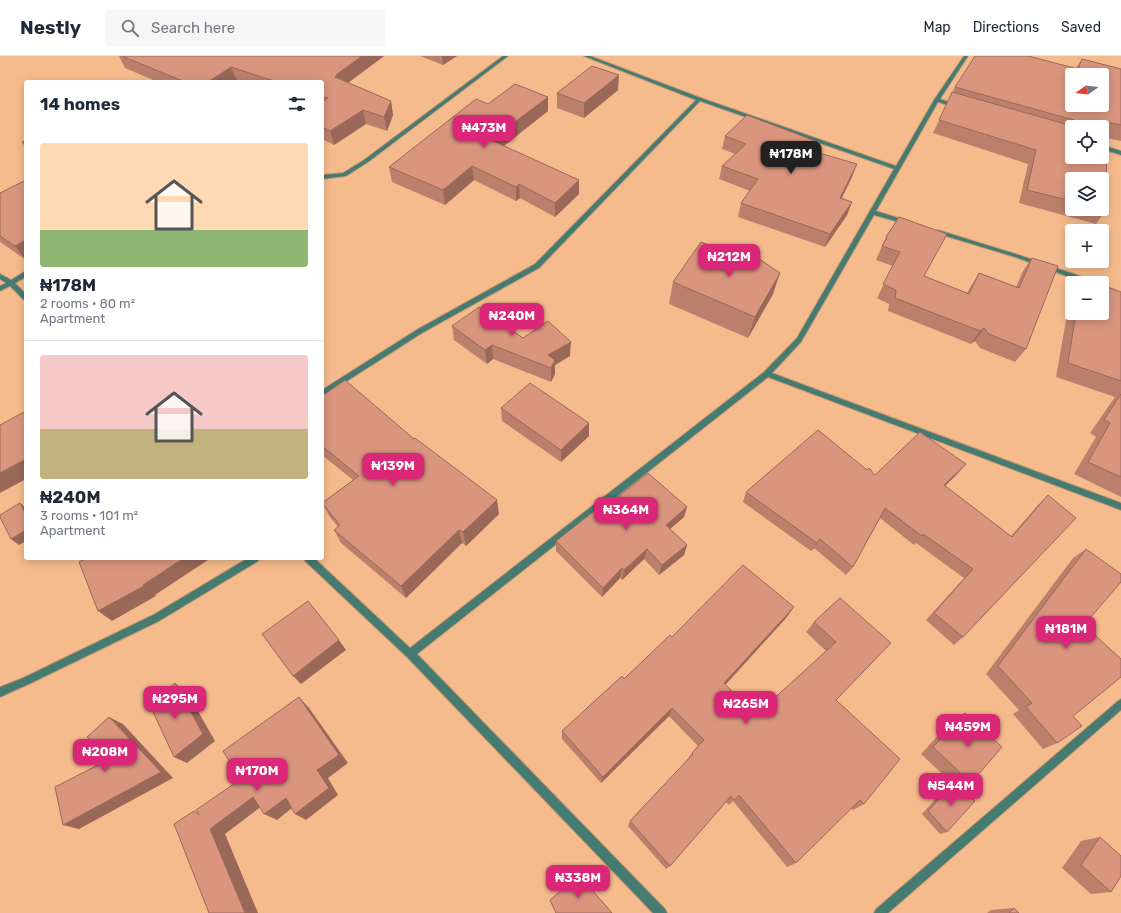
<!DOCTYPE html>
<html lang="en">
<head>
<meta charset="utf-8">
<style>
	:root { --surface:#fff; --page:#f6f6f7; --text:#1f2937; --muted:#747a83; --line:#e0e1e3; --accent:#db2777 }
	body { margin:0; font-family:Rubik,sans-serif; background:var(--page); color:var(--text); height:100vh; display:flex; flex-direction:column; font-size:15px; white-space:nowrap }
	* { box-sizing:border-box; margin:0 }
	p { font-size:13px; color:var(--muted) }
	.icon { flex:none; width:22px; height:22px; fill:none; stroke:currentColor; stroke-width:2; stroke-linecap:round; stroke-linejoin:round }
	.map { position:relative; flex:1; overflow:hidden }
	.sheet { position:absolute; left:24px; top:24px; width:300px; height:480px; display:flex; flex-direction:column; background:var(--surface); border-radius:4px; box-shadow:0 2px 10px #0003 }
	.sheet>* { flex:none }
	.needle { width:26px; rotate:256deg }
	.buttons { position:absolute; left:1065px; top:12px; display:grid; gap:8px }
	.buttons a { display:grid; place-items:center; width:44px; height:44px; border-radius:4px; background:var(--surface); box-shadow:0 2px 10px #0003; font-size:20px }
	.price { position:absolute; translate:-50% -34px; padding:0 9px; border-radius:8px; background:var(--accent); color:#fff; font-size:13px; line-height:26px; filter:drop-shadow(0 1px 2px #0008) }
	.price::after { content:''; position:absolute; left:50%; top:24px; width:12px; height:9px; margin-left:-6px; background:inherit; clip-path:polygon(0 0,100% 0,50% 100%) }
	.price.current { background:#222; color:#fff }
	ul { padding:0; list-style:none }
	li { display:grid; align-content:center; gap:8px; height:212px; padding:0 16px }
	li+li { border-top:1px solid var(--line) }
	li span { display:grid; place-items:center; height:124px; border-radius:4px; color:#555 }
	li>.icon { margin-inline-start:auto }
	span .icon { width:72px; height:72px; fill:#fffc; stroke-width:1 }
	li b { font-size:17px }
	h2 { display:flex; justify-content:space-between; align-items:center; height:48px; padding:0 16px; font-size:17px }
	header { display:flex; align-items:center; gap:24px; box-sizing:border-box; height:56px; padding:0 20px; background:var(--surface); border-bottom:1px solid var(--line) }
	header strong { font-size:19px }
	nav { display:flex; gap:22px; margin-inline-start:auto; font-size:14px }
	.search { width:280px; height:36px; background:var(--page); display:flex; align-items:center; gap:10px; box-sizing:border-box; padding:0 14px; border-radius:4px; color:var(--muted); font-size:15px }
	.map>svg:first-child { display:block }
</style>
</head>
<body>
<header>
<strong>Nestly</strong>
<div class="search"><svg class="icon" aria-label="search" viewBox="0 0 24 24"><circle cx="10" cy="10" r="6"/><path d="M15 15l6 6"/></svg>Search here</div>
<nav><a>Map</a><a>Directions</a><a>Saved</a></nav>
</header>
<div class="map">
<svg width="1121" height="857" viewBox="0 0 1121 857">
	<rect width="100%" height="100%" fill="#f6bb8d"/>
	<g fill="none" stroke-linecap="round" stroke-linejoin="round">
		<defs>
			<path id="street" d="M 503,0 L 508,0 L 368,106 L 346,120 L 322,123 L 322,119 L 343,117 L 364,104 Z
				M 584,0 L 590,0 L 701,42 L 896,110 L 934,44 L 964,0 L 968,0 L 940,43 L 960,50 L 957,52 L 938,46 L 876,155 L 908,165 L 909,166 L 906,168 L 874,159 L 801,286 L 772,317 L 1121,447 L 1121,454 L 768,321 L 417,598 L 665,853 L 667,857 L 653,857 L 407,601 L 305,505 L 304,502 L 314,502 L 410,592 L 764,316 L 797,282 L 894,113 L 700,45 L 539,212 L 422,277 L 322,341 L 322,334 L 418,273 L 535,208 L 696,44 Z
				M 1102,89 L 1121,95 L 1121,99 L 1102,93 Z
				M 938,174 L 1019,199 L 1094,225 L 1095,227 L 1085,227 L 1015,201 L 936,177 L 936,175 Z
				M 24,216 L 26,216 L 26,221 L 15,227 L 26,238 L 26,244 L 24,244 L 10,230 L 0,235 L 0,230 L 6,227 L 0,223 L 0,218 L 11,224 Z
				M 248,502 L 259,502 L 258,505 L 159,565 L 29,628 L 0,641 L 0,631 L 23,622 L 153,559 Z
				M 1121,643 L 1121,654 L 888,857 L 874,857 L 876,853 L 1118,645 Z"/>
		</defs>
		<use href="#street" stroke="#ce9b73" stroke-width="2"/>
		<use href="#street" fill="#467b71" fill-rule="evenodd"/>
	</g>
	<path fill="#bb806c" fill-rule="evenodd" d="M 119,0 L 384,0 L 348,27 L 391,45 L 393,59 L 387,75 L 366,68 L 334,89 L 322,83 L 322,26 L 240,26 L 237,25 L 235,26 L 158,26 L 125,12 Z
		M 420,0 L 457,0 L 443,9 Z
		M 1082,3 L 1121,13 L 1121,85 L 1107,82 L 1106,154 L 1096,168 L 1019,147 L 1028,108 L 933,77 L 955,31 L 1076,12 ZM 1072,71 L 1102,71 L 1072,101 ZM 1072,123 L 1102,153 L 1072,153 Z
		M 618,34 L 584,62 L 557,52 L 557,37 Z
		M 548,41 L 548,55 L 504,90 L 579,138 L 555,161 L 520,142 L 516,145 L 474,124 L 445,149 L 392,126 L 389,111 L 488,48 Z
		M 725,80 L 815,96 L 852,121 L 842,142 L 852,146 L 847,159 L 825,191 L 738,161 L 741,147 L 750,135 L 719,123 L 722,110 L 735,98 L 722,93 Z
		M 26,84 L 26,93 L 22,86 Z
		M 26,124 L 26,204 L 0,186 L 0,137 Z
		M 899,161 L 924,220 L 967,237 L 971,230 L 979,217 L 1016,231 L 1023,215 L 1032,202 L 1026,293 L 1015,306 L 980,292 L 975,285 L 971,288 L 888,255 L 889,248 L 877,242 L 893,210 L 876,204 L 886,181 Z
		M 730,198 L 773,238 L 748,282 L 669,248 L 673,226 Z
		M 1082,222 L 1097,227 L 1078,227 Z
		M 1072,235 L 1072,257 L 1102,257 L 1121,236 L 1121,441 L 1074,418 L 1096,381 L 1090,377 L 1115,341 L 1056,321 L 1071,236 Z
		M 452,270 L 523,282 L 570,300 L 555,309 L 555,318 L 551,326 L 493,303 L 487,308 L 454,284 Z
		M 322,340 L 499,458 L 466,490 L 462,487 L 406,542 L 341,487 L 334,474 L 338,471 L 330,461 L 322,447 L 353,424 L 322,399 Z
		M 501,352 L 589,380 L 561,406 L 502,365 Z
		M 966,408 L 958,417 L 945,430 L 1011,480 L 1038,449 L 1048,439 L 963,581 L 954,589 L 926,564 L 964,522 L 916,487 L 914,489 L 880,462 L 853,511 L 846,519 L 814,492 L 811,495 L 743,446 L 746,436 L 867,414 L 875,419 Z
		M 614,444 L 687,451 L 684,461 L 670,473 L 687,489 L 684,499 L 659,519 L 644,503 L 622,524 L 620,522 L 602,541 L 556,495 L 556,485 Z
		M 1086,493 L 1084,569 L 1073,660 L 1057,687 L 1043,693 L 1013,658 L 1019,654 L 986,618 L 1073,502 Z
		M 840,542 L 836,644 L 864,748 L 853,754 L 851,752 L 796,807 L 787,811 L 733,745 L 729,749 L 726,746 L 670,810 L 666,813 L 628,770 L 630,765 L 688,704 L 687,704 L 692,697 L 698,690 L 669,660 L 601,727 L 562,683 L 562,675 L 624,623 L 672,581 L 794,551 L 786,562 L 725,628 L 756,659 L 826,595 L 806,576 L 814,566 Z
		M 965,657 L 971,727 L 961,731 L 947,776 L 940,778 L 922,758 L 949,728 L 952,727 L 921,698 L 952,664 Z
		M 1100,781 L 1111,836 L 1091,838 L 1062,812 L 1081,785 Z
		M 1014,852 L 1019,857 L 987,857 L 991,854 Z"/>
	<path fill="#996858" d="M 362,0 L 384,0 L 341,32 L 335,21 L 336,19 Z
		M 442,0 L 457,0 L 443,9 Z
		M 231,11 L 237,25 L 235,26 L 208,26 Z
		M 619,19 L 618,34 L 584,62 L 584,47 Z
		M 548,41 L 548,55 L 492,99 L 491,84 Z
		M 391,45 L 393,59 L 387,75 L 384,61 Z
		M 363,54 L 366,68 L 334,89 L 330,75 Z
		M 818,86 L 814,100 L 812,95 Z
		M 857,108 L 852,121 L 835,155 L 840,142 Z
		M 472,110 L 474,124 L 445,149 L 443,134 Z
		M 579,124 L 579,138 L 555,161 L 555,147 Z
		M 519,128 L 520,142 L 516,145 L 516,131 Z
		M 852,146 L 847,159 L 825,191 L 830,178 Z
		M 26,184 L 26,204 L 15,190 Z
		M 780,217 L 773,238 L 748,282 L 755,261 Z
		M 984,272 L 975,285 L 971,288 L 980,275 Z
		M 571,286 L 570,300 L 555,309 L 555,318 L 551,326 L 551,312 L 548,299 Z
		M 492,289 L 493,303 L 487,308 L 485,294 Z
		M 589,367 L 589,380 L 561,406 L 561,394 Z
		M 26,403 L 26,423 L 0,437 L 0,417 Z
		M 966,408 L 958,417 L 936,439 L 944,429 Z
		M 497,444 L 499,458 L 466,490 L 463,476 Z
		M 20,447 L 26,452 L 26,458 Z
		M 687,451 L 684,461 L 663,479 L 666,469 Z
		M 26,474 L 26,485 L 19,489 L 11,483 Z
		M 459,474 L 462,487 L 406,542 L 401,530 Z
		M 820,483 L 814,492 L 811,495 Z
		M 687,489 L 684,499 L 659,519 L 662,509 Z
		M 647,493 L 644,503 L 622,524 L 624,514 Z
		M 184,502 L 211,502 L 155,539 L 156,540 L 112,565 L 98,555 L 143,529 Z
		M 622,512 L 620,522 L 602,541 L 603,532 Z
		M 794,551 L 786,562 L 719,636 L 724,627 Z
		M 339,584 L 346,594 L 301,628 L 293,620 Z
		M 175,627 L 187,636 L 215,685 L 187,707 L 174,701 Z
		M 299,641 L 309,652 L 348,707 L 328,722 L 338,739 L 306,764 L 295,758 L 317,714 Z
		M 672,652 L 669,660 L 601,727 L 603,721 Z
		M 109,661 L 123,668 L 173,722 L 79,773 L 63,769 L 161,716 Z
		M 253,741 L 266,747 L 225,778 L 258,857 L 245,857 L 210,773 Z
		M 286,742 L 297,748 L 277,764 L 264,758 Z"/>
	<path fill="#da957e" stroke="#996858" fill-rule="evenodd" d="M 122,0 L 362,0 L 336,19 L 338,19 L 335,21 L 391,45 L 384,61 L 363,54 L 330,75 L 322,71 L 322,46 L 328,42 L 322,41 L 322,26 L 277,26 L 231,11 L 208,26 L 185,26 Z
		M 975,0 L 1028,0 L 1078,13 L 1082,3 L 1121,13 L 1121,69 L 1107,66 L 1106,154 L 1102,153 L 1102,123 L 1072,123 L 1072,145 L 1027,134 L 1036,94 L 939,64 L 952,36 L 1076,71 L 1072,71 L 1072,101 L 1102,101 L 1102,71 L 1081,71 L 1081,66 L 955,31 ZM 1072,19 L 1102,19 L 1102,49 L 1072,49 Z
		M 592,10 L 619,19 L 584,47 L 557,37 Z
		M 515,28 L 548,41 L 491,84 L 579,124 L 555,147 L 519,128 L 516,131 L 472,110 L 443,134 L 389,111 L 476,43 L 488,48 Z
		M 747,59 L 818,86 L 812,95 L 857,108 L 840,142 L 852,146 L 830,178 L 741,147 L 758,123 L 722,110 L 746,88 L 725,80 Z
		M 26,84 L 26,89 L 22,86 Z
		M 26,124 L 26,184 L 15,190 L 0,180 L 0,137 Z
		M 899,161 L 947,178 L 924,220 L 969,238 L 979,217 L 1019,232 L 1032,202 L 1058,210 L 1026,293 L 989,278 L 984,272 L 980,275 L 895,242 L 896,234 L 883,228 L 900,196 L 882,190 L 887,182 L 886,181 Z
		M 701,186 L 730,198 L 740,190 L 780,217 L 755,261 L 673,226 Z
		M 1082,222 L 1097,227 L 1081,227 Z
		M 1102,229 L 1121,236 L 1121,325 L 1068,307 L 1076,257 L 1102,257 Z
		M 479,251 L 523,282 L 548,265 L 571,286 L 548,299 L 555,304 L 551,312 L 492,289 L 485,294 L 452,270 Z
		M 345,324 L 414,383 L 415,382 L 497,444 L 463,476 L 459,474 L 401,530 L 334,474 L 340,469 L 322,447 L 359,420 L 322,390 L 322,340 Z
		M 530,327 L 589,367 L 561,394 L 501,352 Z
		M 1121,338 L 1121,421 L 1088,406 L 1110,367 L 1104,364 Z
		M 26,355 L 26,403 L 0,417 L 0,369 Z
		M 818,374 L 867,414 L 869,412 L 875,419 L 920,376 L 966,408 L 944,429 L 1012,481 L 1048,439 L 1076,462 L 963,581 L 934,557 L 973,513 L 923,478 L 922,480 L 885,452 L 853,511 L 820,483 L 817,487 L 746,436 Z
		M 648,417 L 687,451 L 666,469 L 687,489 L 662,509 L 647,493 L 624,514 L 622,512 L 603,532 L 556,485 L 612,441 L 614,444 Z
		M 20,447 L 26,458 L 26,474 L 11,483 L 0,461 L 0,459 Z
		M 1086,493 L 1121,518 L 1121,526 L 1084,569 L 1121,603 L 1121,621 L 1073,660 L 1082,670 L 1057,687 L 1026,651 L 1032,647 L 998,610 Z
		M 87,502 L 184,502 L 143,529 L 144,530 L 98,555 L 79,506 Z
		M 743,509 L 794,551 L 724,627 L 756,659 L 836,586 L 814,566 L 840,542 L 891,587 L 836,644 L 900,703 L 864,748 L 860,744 L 796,807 L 739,739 L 735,744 L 731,740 L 670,810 L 630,765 L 693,698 L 692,697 L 704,684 L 672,652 L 603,721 L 562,675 L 622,620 L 624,623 L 670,579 L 672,581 Z
		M 308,545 L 339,584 L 293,620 L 262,578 Z
		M 175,627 L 203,678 L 174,701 L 149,647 Z
		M 299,641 L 339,699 L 317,714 L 329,732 L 295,758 L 286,742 L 264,758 L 253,741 L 210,773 L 245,857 L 209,857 L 174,768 L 194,755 L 199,759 L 196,754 L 241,723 L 223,695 Z
		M 965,657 L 1002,691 L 971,727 L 933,691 Z
		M 109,661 L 161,716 L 63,769 L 55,731 L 108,704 L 87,681 Z
		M 955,726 L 975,745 L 947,776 L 928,755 Z
		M 1100,781 L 1121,800 L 1121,820 L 1111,836 L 1081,809 Z
		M 579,819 L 612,857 L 556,857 L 550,844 Z
		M 1014,852 L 1019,857 L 1009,857 Z"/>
</svg>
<div class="buttons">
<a><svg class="needle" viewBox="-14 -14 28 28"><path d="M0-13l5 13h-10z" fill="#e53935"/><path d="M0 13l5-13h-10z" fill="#747a83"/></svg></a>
<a><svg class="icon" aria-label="locate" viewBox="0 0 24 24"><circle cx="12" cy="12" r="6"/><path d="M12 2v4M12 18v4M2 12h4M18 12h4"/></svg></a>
<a><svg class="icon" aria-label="layers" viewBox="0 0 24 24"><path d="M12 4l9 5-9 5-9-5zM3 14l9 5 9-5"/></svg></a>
<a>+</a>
<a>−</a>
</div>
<b class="price" style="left:484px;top:93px">₦473M</b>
<b class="price current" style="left:791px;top:119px">₦178M</b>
<b class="price" style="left:729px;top:222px">₦212M</b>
<b class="price" style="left:512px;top:281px">₦240M</b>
<b class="price" style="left:393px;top:431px">₦139M</b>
<b class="price" style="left:626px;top:475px">₦364M</b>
<b class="price" style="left:1066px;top:594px">₦181M</b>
<b class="price" style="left:175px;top:664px">₦295M</b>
<b class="price" style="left:746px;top:669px">₦265M</b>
<b class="price" style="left:968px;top:692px">₦459M</b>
<b class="price" style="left:105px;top:717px">₦208M</b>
<b class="price" style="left:257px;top:736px">₦170M</b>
<b class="price" style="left:951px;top:751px">₦544M</b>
<b class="price" style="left:578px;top:843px">₦338M</b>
<section class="sheet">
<h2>14 homes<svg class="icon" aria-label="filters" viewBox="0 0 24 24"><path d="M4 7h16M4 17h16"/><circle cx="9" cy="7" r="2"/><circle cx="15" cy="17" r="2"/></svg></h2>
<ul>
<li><span style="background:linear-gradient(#ffd9b3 70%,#8fb573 0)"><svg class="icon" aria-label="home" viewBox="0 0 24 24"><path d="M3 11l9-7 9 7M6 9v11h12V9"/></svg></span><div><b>₦178M</b><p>2 rooms · 80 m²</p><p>Apartment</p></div></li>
<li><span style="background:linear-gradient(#f6c9c9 60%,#c2b280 0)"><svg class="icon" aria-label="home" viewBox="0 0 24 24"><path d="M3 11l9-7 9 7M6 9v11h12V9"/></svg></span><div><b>₦240M</b><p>3 rooms · 101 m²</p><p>Apartment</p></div></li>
</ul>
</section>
</div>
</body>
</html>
